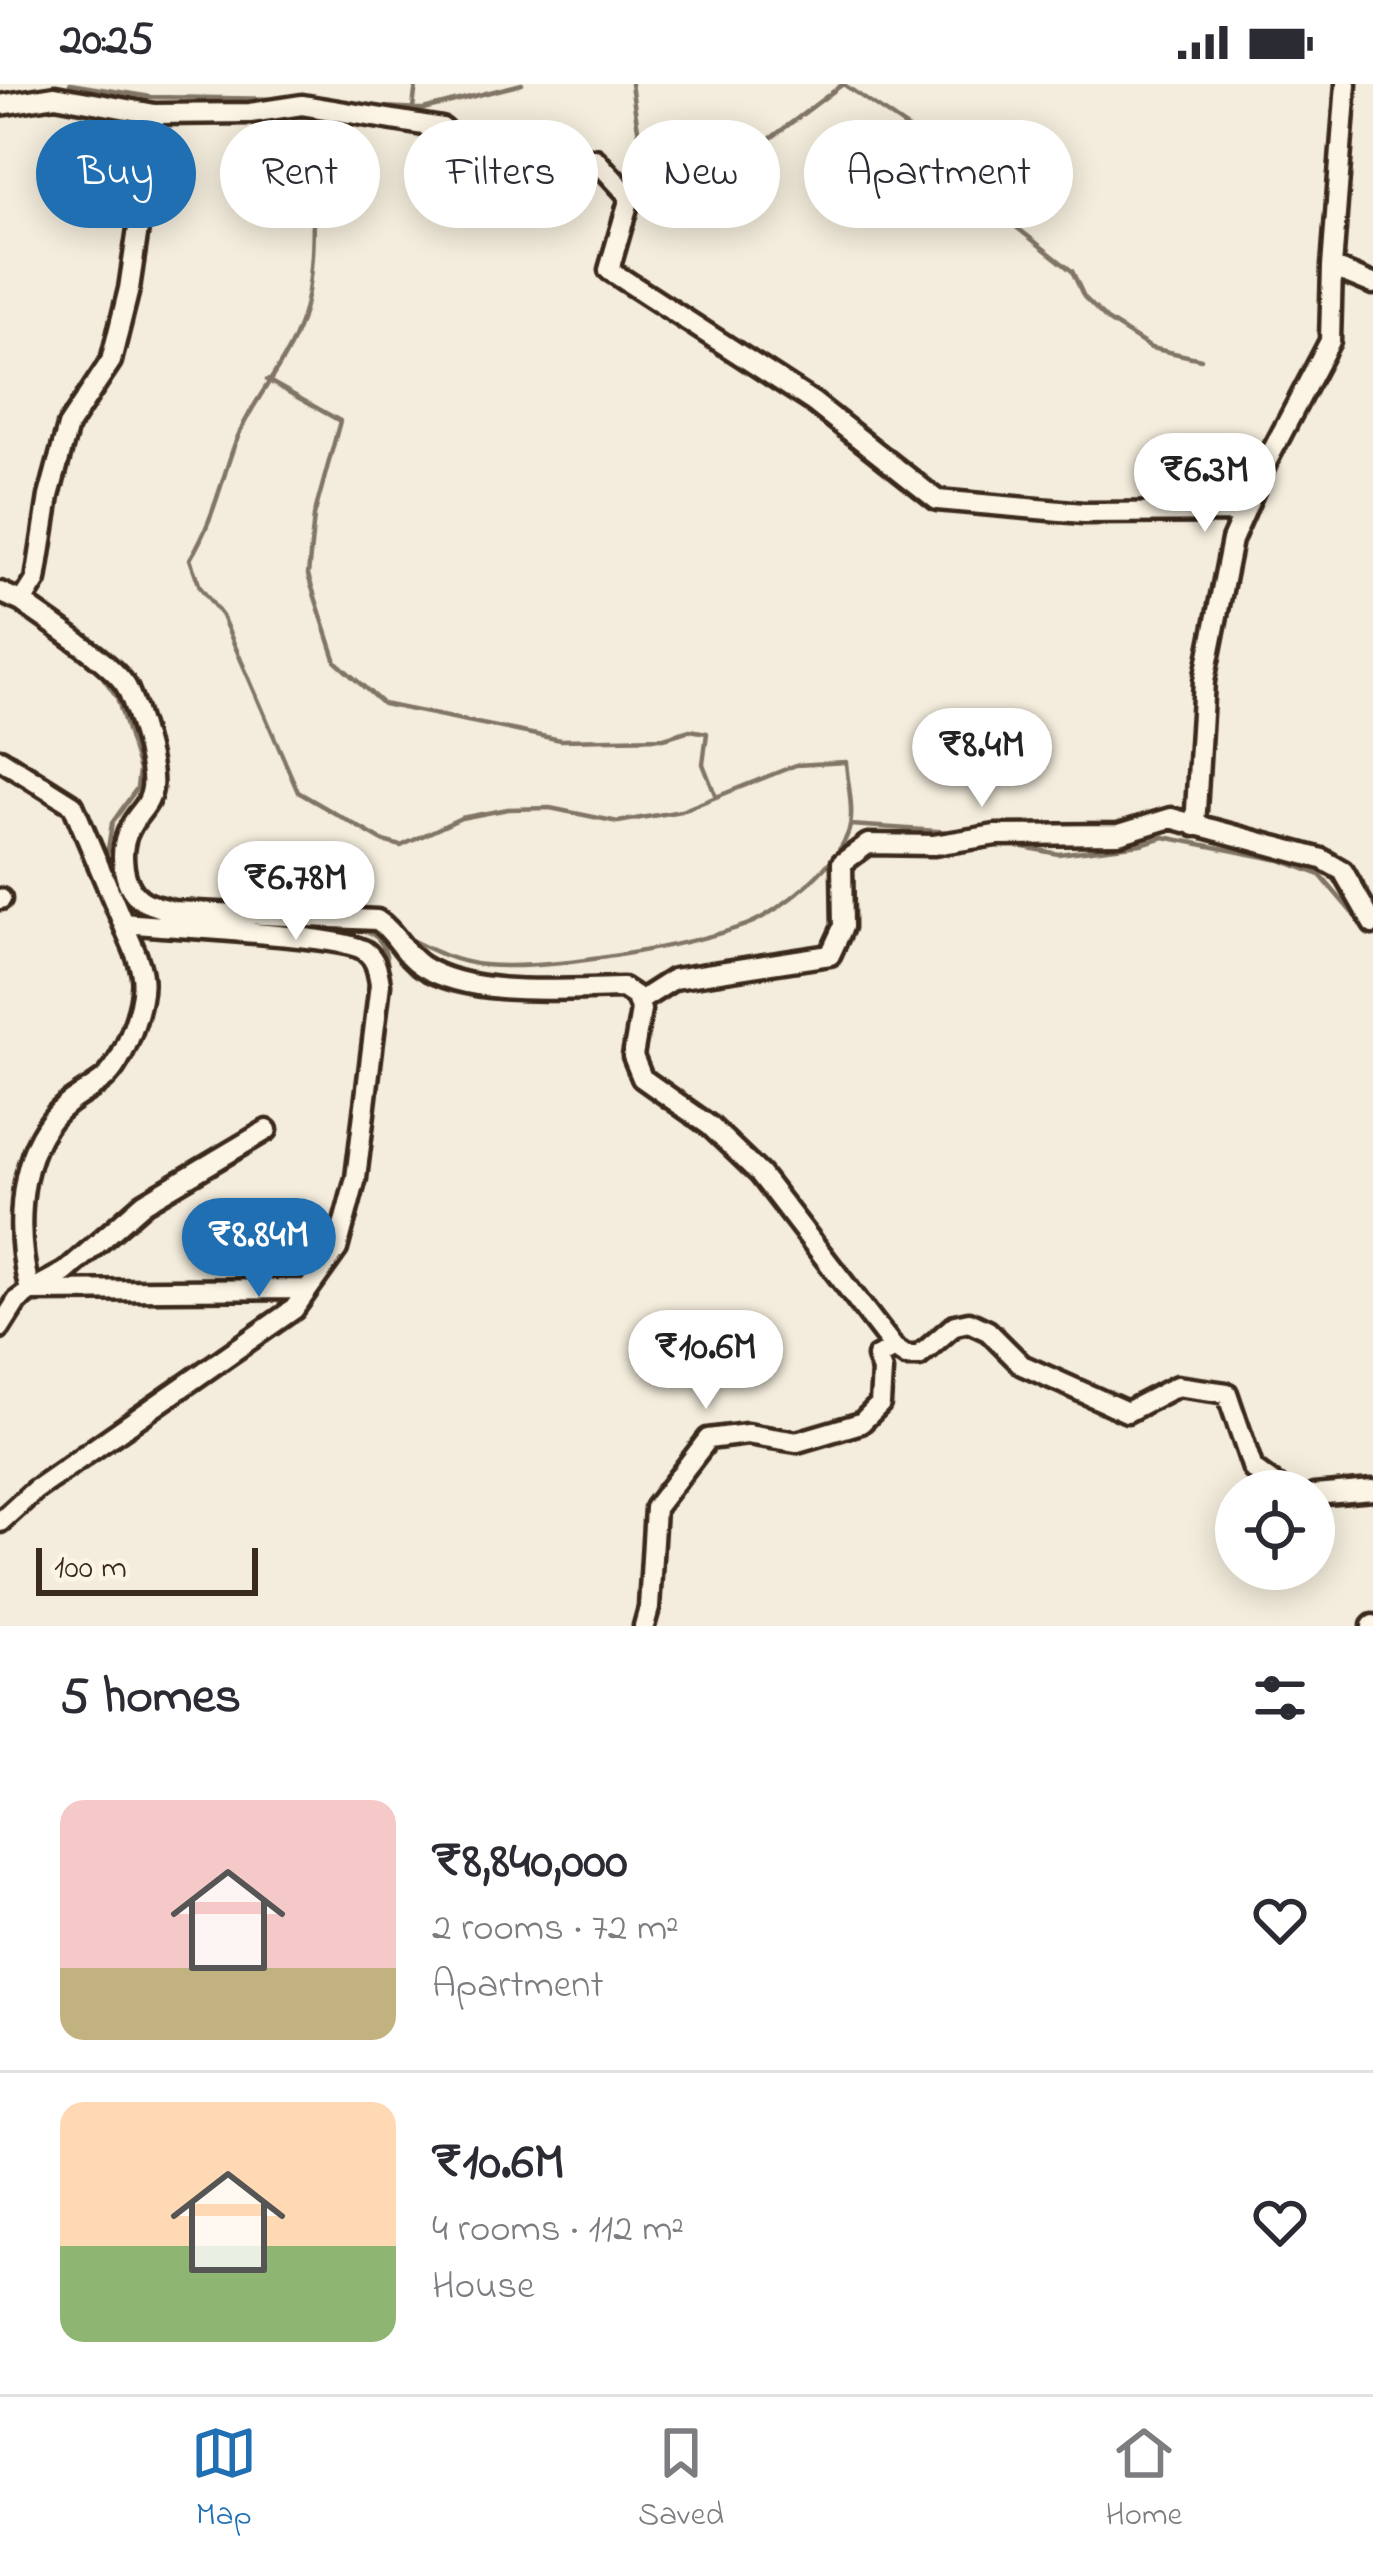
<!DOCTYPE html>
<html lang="en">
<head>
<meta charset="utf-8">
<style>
	:root { --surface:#fff; --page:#f7f7f7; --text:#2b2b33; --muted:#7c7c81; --line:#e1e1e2; --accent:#1f6fb2 }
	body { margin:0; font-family:"Indie Flower",sans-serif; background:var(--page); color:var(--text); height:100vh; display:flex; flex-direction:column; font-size:45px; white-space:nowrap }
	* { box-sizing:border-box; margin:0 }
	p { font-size:39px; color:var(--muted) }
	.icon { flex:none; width:66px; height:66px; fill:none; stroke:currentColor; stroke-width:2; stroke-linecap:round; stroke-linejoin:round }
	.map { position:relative; height:1542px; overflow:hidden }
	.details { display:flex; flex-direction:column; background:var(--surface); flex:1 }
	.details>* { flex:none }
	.banner { position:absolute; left:36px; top:36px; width:1302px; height:108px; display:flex; gap:24px }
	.tools { position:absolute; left:1215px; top:1386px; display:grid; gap:24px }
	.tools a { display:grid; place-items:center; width:120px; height:120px; border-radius:50%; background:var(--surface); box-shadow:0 6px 30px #0003; font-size:60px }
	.scale { position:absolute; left:36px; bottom:30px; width:222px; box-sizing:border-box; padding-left:12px; border:6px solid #3b2a1e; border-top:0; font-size:33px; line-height:42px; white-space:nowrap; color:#3b2a1e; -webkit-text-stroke:9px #fcf5e5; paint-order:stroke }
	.price { position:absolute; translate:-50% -102px; padding:0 27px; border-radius:42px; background:#fff; color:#222; font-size:39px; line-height:78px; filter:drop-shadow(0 3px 6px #0008) }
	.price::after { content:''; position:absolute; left:50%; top:72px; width:36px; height:27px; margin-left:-18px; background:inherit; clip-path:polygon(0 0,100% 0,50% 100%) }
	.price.active { background:var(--accent); color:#fff }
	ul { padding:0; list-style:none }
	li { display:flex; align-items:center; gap:36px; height:300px; padding:0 60px }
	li+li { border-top:3px solid var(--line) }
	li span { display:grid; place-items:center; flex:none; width:336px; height:240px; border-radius:24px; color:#555 }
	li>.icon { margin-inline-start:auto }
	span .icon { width:144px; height:144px; fill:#fffc; stroke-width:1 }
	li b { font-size:51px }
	h2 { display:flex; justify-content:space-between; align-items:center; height:144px; padding:0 60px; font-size:51px }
	.tag { padding:0 42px; border-radius:54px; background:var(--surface); box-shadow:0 6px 30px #0003; font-size:42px; line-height:108px }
	.tag.active { background:var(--accent); color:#fff }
	.status { display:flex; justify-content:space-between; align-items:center; height:84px; padding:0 60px; background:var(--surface); direction:ltr }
	.status svg { height:33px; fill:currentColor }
	.menu { display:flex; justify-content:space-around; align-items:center; height:168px; border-top:3px solid var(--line); background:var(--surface); font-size:33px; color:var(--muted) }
	.menu a { display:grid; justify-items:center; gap:6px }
	.menu .active { color:var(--accent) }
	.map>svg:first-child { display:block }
</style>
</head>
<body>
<div class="status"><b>20:25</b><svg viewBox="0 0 49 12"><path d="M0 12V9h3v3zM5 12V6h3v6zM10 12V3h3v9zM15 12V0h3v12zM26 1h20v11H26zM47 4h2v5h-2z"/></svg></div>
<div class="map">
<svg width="1373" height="1542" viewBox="0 0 1373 1542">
	<rect width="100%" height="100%" fill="#f4eddd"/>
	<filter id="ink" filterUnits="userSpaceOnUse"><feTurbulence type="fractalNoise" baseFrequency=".00833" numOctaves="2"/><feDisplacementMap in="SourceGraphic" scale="24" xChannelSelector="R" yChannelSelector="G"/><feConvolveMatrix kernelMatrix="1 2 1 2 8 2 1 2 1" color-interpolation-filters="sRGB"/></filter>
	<g filter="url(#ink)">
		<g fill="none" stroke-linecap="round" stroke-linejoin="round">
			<path stroke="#817466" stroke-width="4.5" d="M 70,0 L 151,13 L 286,15
				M 631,0 L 640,58 L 679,66 L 767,57 L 843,0 L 953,75 L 983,117 L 1072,187 L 1084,213 L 1107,236 L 1151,264 L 1201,275
				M 362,22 L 423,25 L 522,0
				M 413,24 L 416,0
				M 281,34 L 290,53 L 291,71 L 311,90 C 314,135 315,205 297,247 C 282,286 250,319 234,362 C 220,402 212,439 190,475 L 200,503 L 222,532 L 298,708 L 383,757 L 401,762 L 461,734 L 508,725 L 550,724 L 618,738 L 681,727 L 796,681 L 846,678 C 847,696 854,724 850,742 C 843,777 779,829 746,841 C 684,863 549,887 484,881 C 455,878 433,867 407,854
				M 267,296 L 340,337 L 314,432 L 308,491 L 336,578 L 383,620 L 561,656 L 664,654 L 690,646 L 707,649 L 703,680 L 716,713
				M 0,519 L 17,525
				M 94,581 L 117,613 L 139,686 L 137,704 L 112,739 L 106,778
				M 851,741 L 951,748
				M 1009,760 L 1058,770 L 1141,760 L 1164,753 L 1280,776 L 1320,791 L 1366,845
				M 111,789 L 127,820 L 140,825
				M 300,841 C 348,846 393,833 387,895
				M 365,1092 L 382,954
				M 348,1155 L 361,1109
				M 314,1211 L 328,1192
				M 1302,1405 L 1356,1399"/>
			<defs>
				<path id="minor" d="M 1346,0 L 1332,183 L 1373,200
					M 0,21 L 55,12 L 155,30 L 250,29 L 302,21 L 442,44 L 464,63 L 469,77 L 595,75 L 630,113 L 609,186 L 813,318 L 937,416 L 1083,429 L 1244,428
					M 155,30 L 129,205 L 111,277 L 68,342 L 49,412 L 36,496 L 22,518 C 47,537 118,582 128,606 C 137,627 155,683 152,704 C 150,722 137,729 130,744 C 118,766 121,805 145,818 C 153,822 164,824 172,827 L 377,836 C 396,848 403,870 422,882 C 472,914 565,905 623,904 L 635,912 L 641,926 L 633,972 L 642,994 L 710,1042 L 760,1090 L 894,1264 L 906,1272 L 919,1272 L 955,1241 L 969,1238 L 988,1247 L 1022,1281 L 1127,1328 L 1177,1302 L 1227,1309 L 1253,1385 L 1283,1407
					M 0,508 L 22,518
					M 0,675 L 73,721 L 123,839 C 162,843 345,851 365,867 C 376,875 378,887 380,900 L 356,1094 L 337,1165 L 294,1225 L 35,1406 L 0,1438
					M 1195,742 L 1204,597 L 1232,456 L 1267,377 L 1330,257 L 1332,183
					M 0,815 L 1,815
					M 123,839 C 129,856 140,874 142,892 C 146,918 124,978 104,995 C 86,1009 67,1016 52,1035 C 16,1080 16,1154 30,1207 L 306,1205
					M 638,918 L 674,895 L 830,871 L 843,843 L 842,779 L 868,760 L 934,761 L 996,751 L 1119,750 L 1171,734 L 1322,775 L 1343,787 L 1373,840
					M 0,1244 L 17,1217 L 30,1207 L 65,1188 L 144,1119 L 267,1046
					M 1314,1411 L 1373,1406
					M 644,1542 L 649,1524 L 655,1424 L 708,1355 L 747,1350 L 797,1358 L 861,1339 L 880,1320 L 882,1287 L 877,1273 L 894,1264
					M 1372,1542 L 1373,1541"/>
			</defs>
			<use href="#minor" stroke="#3b2a1e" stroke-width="27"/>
			<use href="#minor" stroke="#fcf5e5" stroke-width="18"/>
		</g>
	</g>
</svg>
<div class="tools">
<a><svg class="icon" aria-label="locate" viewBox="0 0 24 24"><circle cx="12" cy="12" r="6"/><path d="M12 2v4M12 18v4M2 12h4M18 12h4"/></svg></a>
</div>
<div class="scale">100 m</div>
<b class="price" style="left:1205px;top:451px">₹6.3M</b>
<b class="price" style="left:982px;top:726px">₹8.4M</b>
<b class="price" style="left:296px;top:859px">₹6.78M</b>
<b class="price active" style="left:259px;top:1216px">₹8.84M</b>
<b class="price" style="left:706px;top:1328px">₹10.6M</b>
<div class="banner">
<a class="tag active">Buy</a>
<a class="tag">Rent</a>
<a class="tag">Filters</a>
<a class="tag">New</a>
<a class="tag">Apartment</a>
</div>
</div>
<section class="details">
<h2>5 homes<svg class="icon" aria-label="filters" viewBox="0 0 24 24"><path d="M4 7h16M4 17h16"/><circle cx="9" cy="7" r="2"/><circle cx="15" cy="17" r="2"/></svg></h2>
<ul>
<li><span style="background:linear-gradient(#f6c9c9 70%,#c2b280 0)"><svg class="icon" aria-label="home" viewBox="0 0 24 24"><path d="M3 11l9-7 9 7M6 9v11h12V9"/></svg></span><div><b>₹8,840,000</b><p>2 rooms · 72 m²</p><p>Apartment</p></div><svg class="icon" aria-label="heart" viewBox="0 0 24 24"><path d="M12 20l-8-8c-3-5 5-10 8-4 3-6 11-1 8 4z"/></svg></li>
<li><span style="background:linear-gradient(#ffd9b3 60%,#8fb573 0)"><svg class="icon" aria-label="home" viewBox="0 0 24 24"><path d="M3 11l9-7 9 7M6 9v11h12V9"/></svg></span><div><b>₹10.6M</b><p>4 rooms · 112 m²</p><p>House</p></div><svg class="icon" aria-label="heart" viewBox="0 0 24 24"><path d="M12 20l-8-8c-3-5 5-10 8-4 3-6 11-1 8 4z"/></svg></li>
</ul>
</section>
<nav class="menu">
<a class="active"><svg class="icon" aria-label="map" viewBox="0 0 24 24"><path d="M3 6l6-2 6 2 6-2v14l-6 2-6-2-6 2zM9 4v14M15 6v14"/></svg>Map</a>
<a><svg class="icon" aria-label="saved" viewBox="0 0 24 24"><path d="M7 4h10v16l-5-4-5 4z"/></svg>Saved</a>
<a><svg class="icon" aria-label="home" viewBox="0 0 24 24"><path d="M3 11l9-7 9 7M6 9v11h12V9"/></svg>Home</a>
</nav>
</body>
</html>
